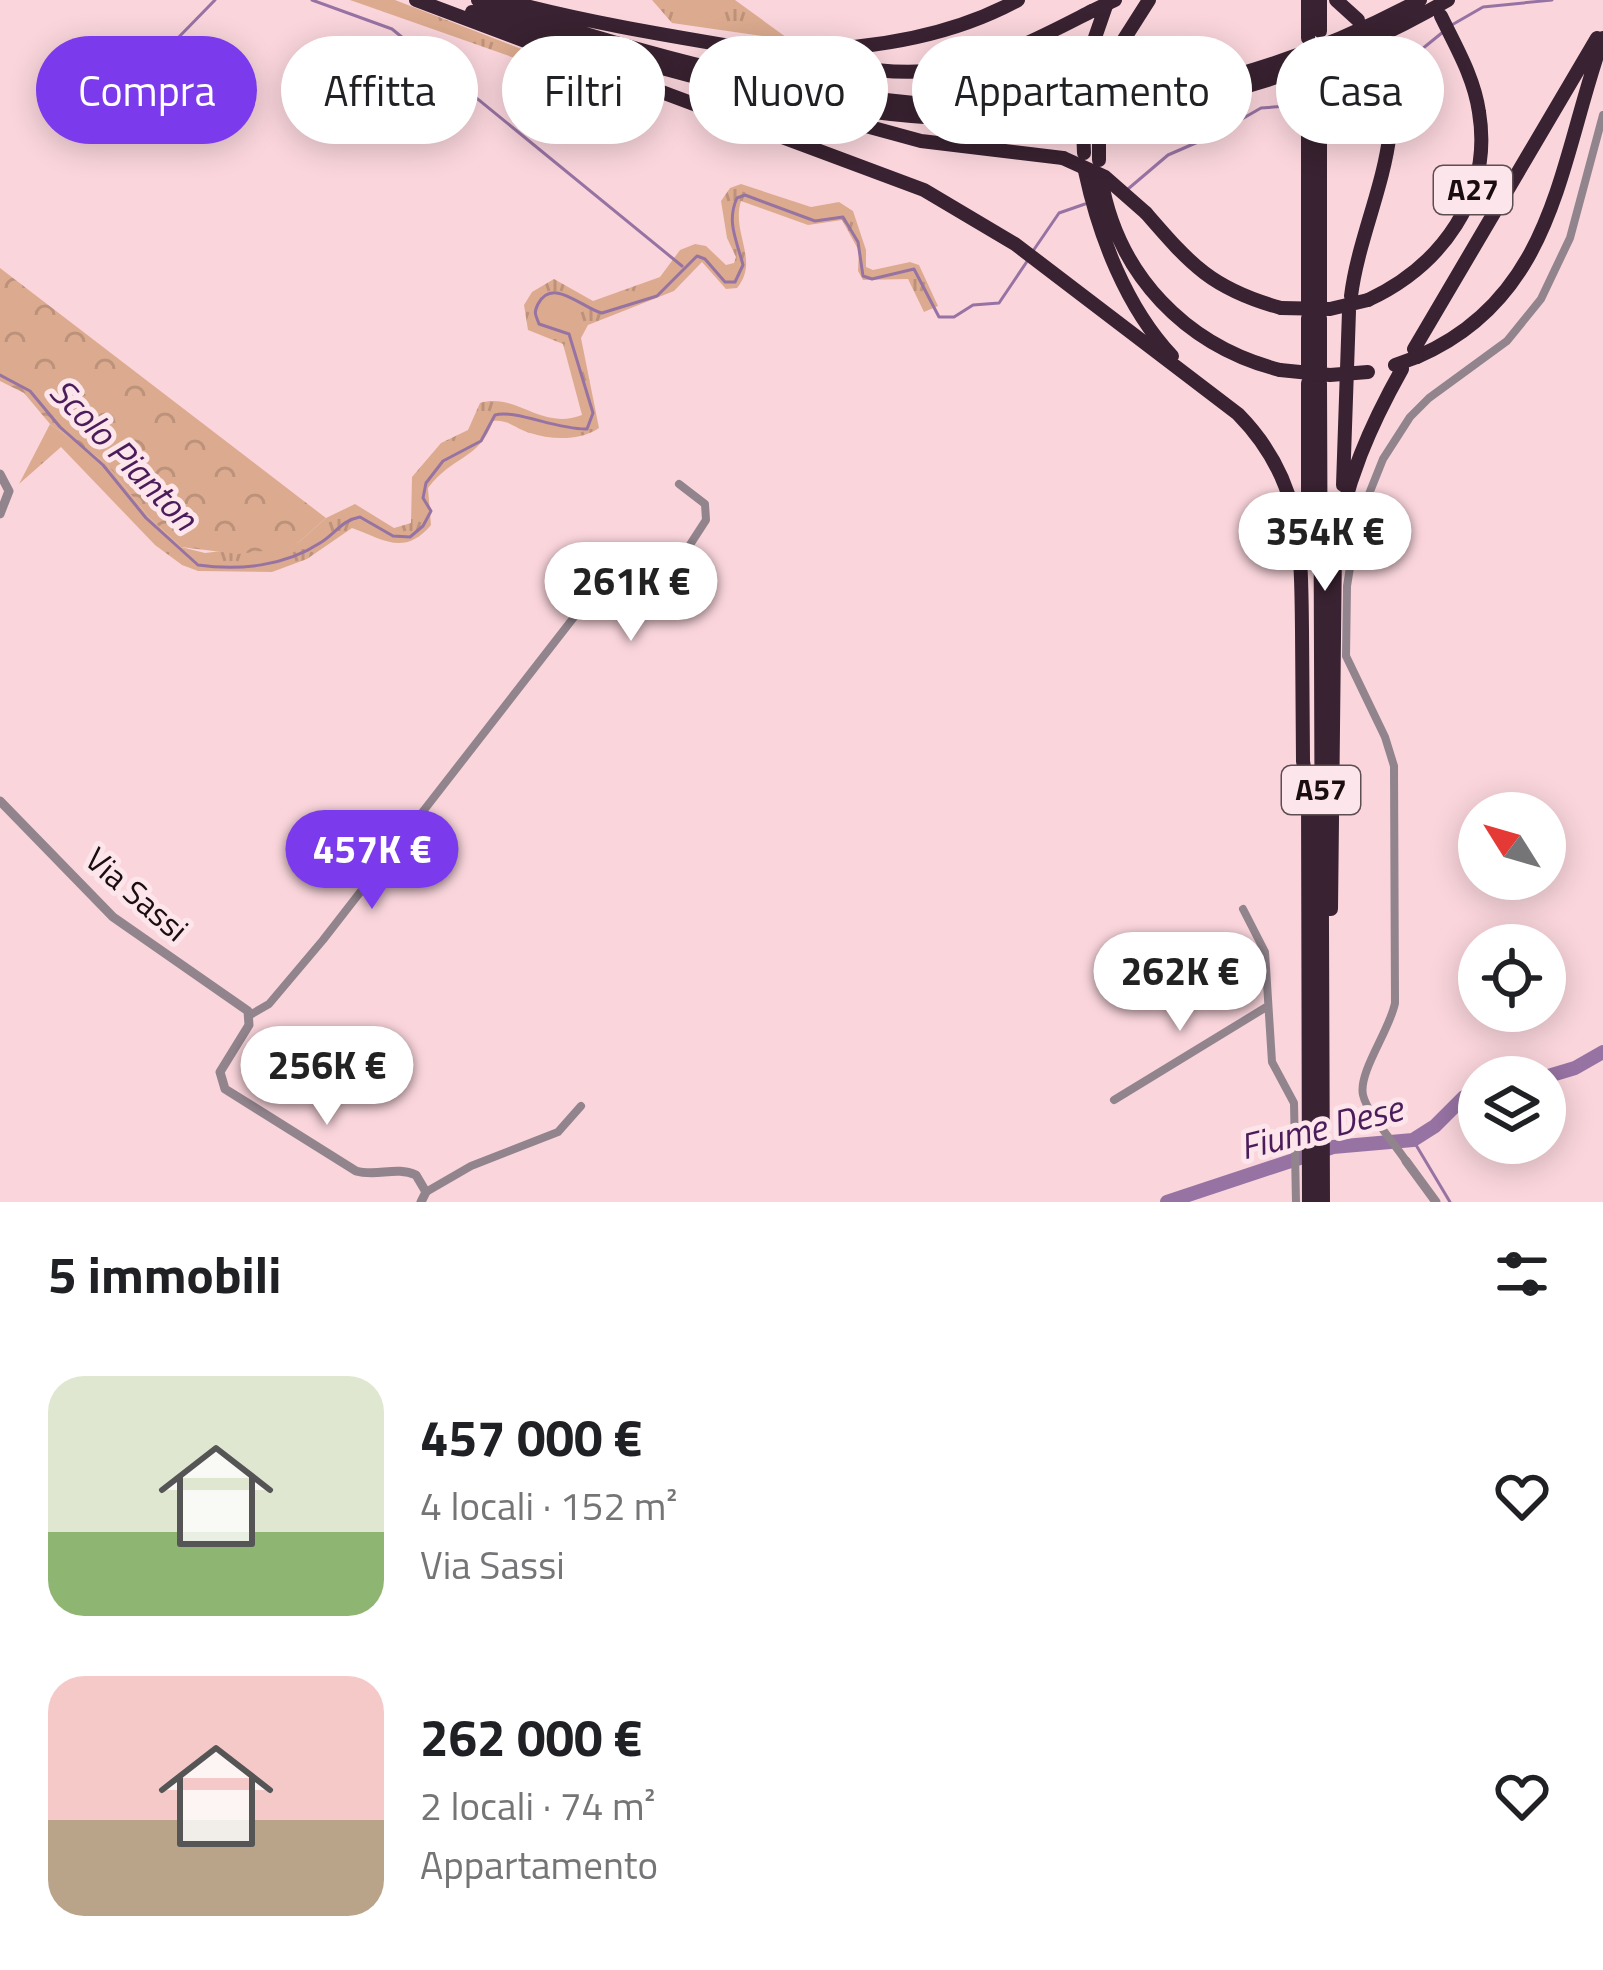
<!DOCTYPE html>
<html lang="it">
<head>
<meta charset="utf-8">
<style>
	:root { --surface:#fff; --page:#f2f2f2; --text:#202124; --muted:#757577; --accent:#7c3aed }
	body { margin:0; font-family:"Titillium Web",sans-serif; background:var(--page); color:var(--text); height:100vh; display:flex; flex-direction:column; font-size:45px; white-space:nowrap }
	* { box-sizing:border-box; margin:0 }
	p { font-size:39px; color:var(--muted) }
	.icon { flex:none; width:66px; height:66px; fill:none; stroke:currentColor; stroke-width:2; stroke-linecap:round; stroke-linejoin:round }
	.map { position:relative; height:1202px; overflow:hidden }
	.details { display:flex; flex-direction:column; background:var(--surface); flex:1 }
	.details>* { flex:none }
	.hud { position:absolute; left:36px; top:36px; width:1533px; height:108px; display:flex; gap:24px }
	.needle { width:78px; rotate:307deg }
	.fabs { position:absolute; left:1458px; top:792px; display:grid; gap:24px }
	.fabs a { display:grid; place-items:center; width:108px; height:108px; border-radius:50%; background:var(--surface); box-shadow:0 6px 30px #0003; font-size:60px }
	.price { position:absolute; translate:-50% -102px; padding:0 27px; border-radius:42px; background:#fff; color:#222; font-size:39px; line-height:78px; filter:drop-shadow(0 3px 6px #0008) }
	.price::after { content:''; position:absolute; left:50%; top:72px; width:36px; height:27px; margin-left:-18px; background:inherit; clip-path:polygon(0 0,100% 0,50% 100%) }
	.price.on { background:var(--accent); color:#fff }
	ul { padding:0; list-style:none }
	li { display:flex; align-items:center; gap:36px; height:300px; padding:0 48px }
	li span { display:grid; place-items:center; flex:none; width:336px; height:240px; border-radius:36px; color:#555 }
	li>.icon { margin-inline-start:auto }
	span .icon { width:144px; height:144px; fill:#fffc; stroke-width:1 }
	li b { font-size:51px }
	h2 { display:flex; justify-content:space-between; align-items:center; height:144px; padding:0 48px; font-size:51px }
	.chip { padding:0 42px; border-radius:54px; background:var(--surface); box-shadow:0 6px 30px #0003; font-size:42px; line-height:108px }
	.chip.on { background:var(--accent); color:#fff }
	.map>svg:first-child { display:block }
</style>
</head>
<body>
<div class="map">
<svg width="1603" height="1202" viewBox="0 0 1603 1202">
	<defs>
		<pattern id="grass-tufts" width="24" height="20" patternUnits="userSpaceOnUse" patternTransform="scale(3)"><rect width="24" height="20" fill="#dcab8f"/><path d="M3 7l-1-3M5 7V3M7 7l1-3M15 17l-1-3M17 17v-4M19 17l1-3" fill="none" stroke="#bc927a"/></pattern>
		<pattern id="forest-crowns" width="20" height="18" patternUnits="userSpaceOnUse" patternTransform="scale(3)"><rect width="20" height="18" fill="#dcab8f"/><path d="M2 6a3 3 0 1 1 6 0M12 15a3 3 0 1 1 6 0" fill="none" stroke="#bc927a"/></pattern>
	</defs>
	<rect width="100%" height="100%" fill="#fad5dc"/>
	<path fill="url(#grass-tufts)" d="M 350,0 L 395,0 L 643,96 L 631,99 Z
		M 652,0 L 735,0 L 790,40 L 672,23 Z
		M 741,184 L 811,207 L 839,202 L 853,211 L 866,250 L 866,267 L 873,270 L 910,262 L 919,265 L 938,306 L 924,312 L 908,279 L 863,280 L 858,271 L 859,251 L 842,220 L 808,225 L 741,201 C 731,233 760,260 737,288 L 726,289 L 702,262 L 674,291 L 588,325 L 581,338 L 599,428 C 581,441 551,440 530,433 C 516,429 508,419 493,421 C 479,460 453,455 428,488 L 431,525 C 404,557 383,539 352,528 L 307,559 L 272,572 L 198,571 L 182,565 L 155,545 L 61,447 L 19,484 L 50,424 L 106,463 L 148,516 L 181,547 L 205,553 L 299,542 L 326,518 L 355,504 L 394,528 L 411,523 L 412,477 L 441,443 L 468,430 L 480,403 C 517,392 540,431 582,415 L 563,344 L 528,330 L 524,305 L 532,292 L 554,279 L 593,301 L 660,277 L 680,250 L 695,244 L 706,246 L 726,265 L 734,263 L 736,257 L 727,238 L 721,201 L 730,188 Z"/>
	<path fill="url(#forest-crowns)" d="M 0,268 L 326,518 L 299,542 L 271,550 L 238,554 L 181,547 L 148,516 L 106,463 L 50,424 L 24,393 L 0,381 Z"/>
	<g fill="none" stroke-linecap="round" stroke-linejoin="round">
		<path stroke="#9773a3" stroke-width="3" d="M 312,0 L 392,29 L 682,266
			M 1450,26 L 1483,7 L 1552,0
			M 175,41 L 215,0
			M 1390,75 L 1443,32
			M 1332,106 L 1351,103 L 1382,81
			M 1128,189 L 1168,155 L 1214,135 L 1261,108 L 1301,105
			M 1033,251 L 1059,213 L 1085,204
			M 0,375 L 30,391 L 60,427 L 103,465 L 146,518 L 198,565 C 239,571 285,566 320,543 C 335,534 342,520 360,517 L 393,536 L 410,537 L 423,526 L 431,511 L 423,498 L 426,483 L 443,461 L 481,441 L 495,415 C 515,409 557,430 587,429 L 593,413 L 569,334 L 539,324 C 536,315 533,314 538,304 C 553,276 583,309 602,313 L 657,296 L 697,256 L 705,259 L 725,282 L 735,282 L 743,265 C 737,241 726,222 737,198 L 745,195 L 815,221 L 843,217 L 858,242 L 863,276 L 872,279 L 914,269 L 939,317 L 954,317 L 973,305 L 999,303 L 1028,260
			M 1413,1140 L 1450,1202"/>
		<path stroke="#9773a3" stroke-width="14" d="M 1545,1077 L 1575,1068 L 1603,1052
			M 1167,1202 L 1333,1147 L 1413,1140 L 1435,1126 L 1464,1097 L 1479,1090"/>
		<path stroke="#91848c" stroke-width="8" d="M 1243,909 L 1265,952 L 1272,1062 L 1294,1103 L 1296,1202
			M 250,1015 L 269,1004 L 323,940 L 578,612 L 596,604 L 631,622 L 647,611 L 706,520 L 705,504 L 679,484
			M 1114,1100 L 1268,1006
			M 1406,1161 C 1395,1144 1367,1113 1363,1095 C 1358,1072 1390,1030 1395,1003 L 1394,766 L 1385,737 L 1346,656 L 1347,586 L 1357,524 L 1383,459 L 1410,417 L 1429,398 L 1507,341 L 1541,299 L 1570,238 L 1603,115
			M 426,1192 L 471,1166 L 558,1132 L 581,1106"/>
		<path stroke="#91848c" stroke-width="9" d="M 0,474 L 9,491 L 0,514
			M 0,801 L 113,917 L 248,1011 L 249,1025 L 220,1072 L 225,1089 L 356,1171 C 377,1177 396,1166 416,1175 L 426,1192 L 421,1202
			M 1406,1161 L 1436,1202"/>
		<path stroke="#392231" stroke-width="14" d="M 416,0 L 924,190 L 1015,244 L 1238,414 C 1302,479 1301,544 1302,630 C 1302,674 1303,717 1303,761 L 1308,794
			M 478,0 C 633,51 795,98 958,106
			M 503,0 C 595,25 690,39 783,55 C 835,63 886,77 938,70 C 994,63 1043,36 1092,11
			M 1308,0 L 1308,38
			M 1336,0 L 1358,20
			M 472,12 C 630,59 791,113 957,119
			M 1320,31 L 1320,0
			M 797,50 C 873,49 950,37 1018,0
			M 1308,81 L 1308,303
			M 1104,91 L 1121,44 L 1149,0
			M 1083,94 L 1091,49 L 1108,0
			M 800,108 L 921,141 L 1063,158
			M 1083,128 L 1084,153
			M 1099,160 L 1099,125
			M 1085,171 C 1099,236 1126,307 1172,356
			M 1101,178 C 1117,275 1186,346 1280,370
			M 1146,213 C 1191,265 1212,289 1281,308
			M 1351,296 C 1361,215 1415,131 1379,50
			M 1368,300 C 1441,266 1493,196 1479,112 C 1474,77 1456,47 1441,16
			M 1320,302 L 1320,76
			M 1308,318 L 1308,367
			M 1414,349 L 1597,38
			M 1417,357 C 1555,298 1559,162 1603,38
			M 1320,367 L 1320,318
			M 1308,383 L 1308,546
			M 1320,383 L 1323,1202
			M 1343,485 L 1349,311
			M 1308,790 L 1309,1202
			M 1331,909 L 1335,547 C 1346,481 1370,426 1402,369"/>
		<path stroke="#392231" stroke-width="14" d="M 1092,11 L 1115,0
			M 958,106 C 1119,116 1279,76 1420,0
			M 957,119 C 1128,130 1300,86 1448,0
			M 1063,158 L 1105,177 L 1146,213
			M 1281,308 L 1330,309 L 1368,300
			M 1395,365 L 1417,357
			M 1280,370 L 1330,375 L 1368,372"/>
	</g>
	<g text-anchor="middle" stroke-width="10" stroke-linejoin="round" paint-order="stroke">
		<g fill="#fde6eb" stroke="#5d4e52" stroke-width="3">
			<rect x="1434" y="166" width="78" height="48" rx="9"/>
			<rect x="1282" y="766" width="78" height="48" rx="9"/>
		</g>
		<g font-size="30" font-weight="bold" fill="#190d10">
			<text x="1473" y="200">A27</text>
			<text x="1321" y="800">A57</text>
		</g>
		<g font-size="33" fill="#190d10" stroke="#fde6eb">
			<text transform="translate(137 894) rotate(41)" y="12">Via Sassi</text>
		</g>
		<g font-size="36" font-style="italic" fill="#4a1c59" stroke="#fde6eb">
			<text transform="translate(124 454) rotate(46)" y="13">Scolo Pianton</text>
			<text transform="translate(1321 1127) rotate(-14)" y="13">Fiume Dese</text>
		</g>
	</g>
</svg>
<div class="fabs">
<a><svg class="needle" viewBox="-14 -14 28 28"><path d="M0-13l5 13h-10z" fill="#e53935"/><path d="M0 13l5-13h-10z" fill="#757577"/></svg></a>
<a><svg class="icon" aria-label="locate" viewBox="0 0 24 24"><circle cx="12" cy="12" r="6"/><path d="M12 2v4M12 18v4M2 12h4M18 12h4"/></svg></a>
<a><svg class="icon" aria-label="layers" viewBox="0 0 24 24"><path d="M12 4l9 5-9 5-9-5zM3 14l9 5 9-5"/></svg></a>
</div>
<b class="price" style="left:1325px;top:594px">354K €</b>
<b class="price" style="left:631px;top:644px">261K €</b>
<b class="price on" style="left:372px;top:912px">457K €</b>
<b class="price" style="left:1180px;top:1034px">262K €</b>
<b class="price" style="left:327px;top:1128px">256K €</b>
<div class="hud">
<a class="chip on">Compra</a>
<a class="chip">Affitta</a>
<a class="chip">Filtri</a>
<a class="chip">Nuovo</a>
<a class="chip">Appartamento</a>
<a class="chip">Casa</a>
</div>
</div>
<section class="details">
<h2>5 immobili<svg class="icon" aria-label="filters" viewBox="0 0 24 24"><path d="M4 7h16M4 17h16"/><circle cx="9" cy="7" r="2"/><circle cx="15" cy="17" r="2"/></svg></h2>
<ul>
<li><span style="background:linear-gradient(#dfe7d0 65%,#8fb573 0)"><svg class="icon" aria-label="home" viewBox="0 0 24 24"><path d="M3 11l9-7 9 7M6 9v11h12V9"/></svg></span><div><b>457 000 €</b><p>4 locali · 152 m²</p><p>Via Sassi</p></div><svg class="icon" aria-label="heart" viewBox="0 0 24 24"><path d="M12 20l-8-8c-3-5 5-10 8-4 3-6 11-1 8 4z"/></svg></li>
<li><span style="background:linear-gradient(#f6c9c9 60%,#b9a48a 0)"><svg class="icon" aria-label="home" viewBox="0 0 24 24"><path d="M3 11l9-7 9 7M6 9v11h12V9"/></svg></span><div><b>262 000 €</b><p>2 locali · 74 m²</p><p>Appartamento</p></div><svg class="icon" aria-label="heart" viewBox="0 0 24 24"><path d="M12 20l-8-8c-3-5 5-10 8-4 3-6 11-1 8 4z"/></svg></li>
</ul>
</section>
</body>
</html>
